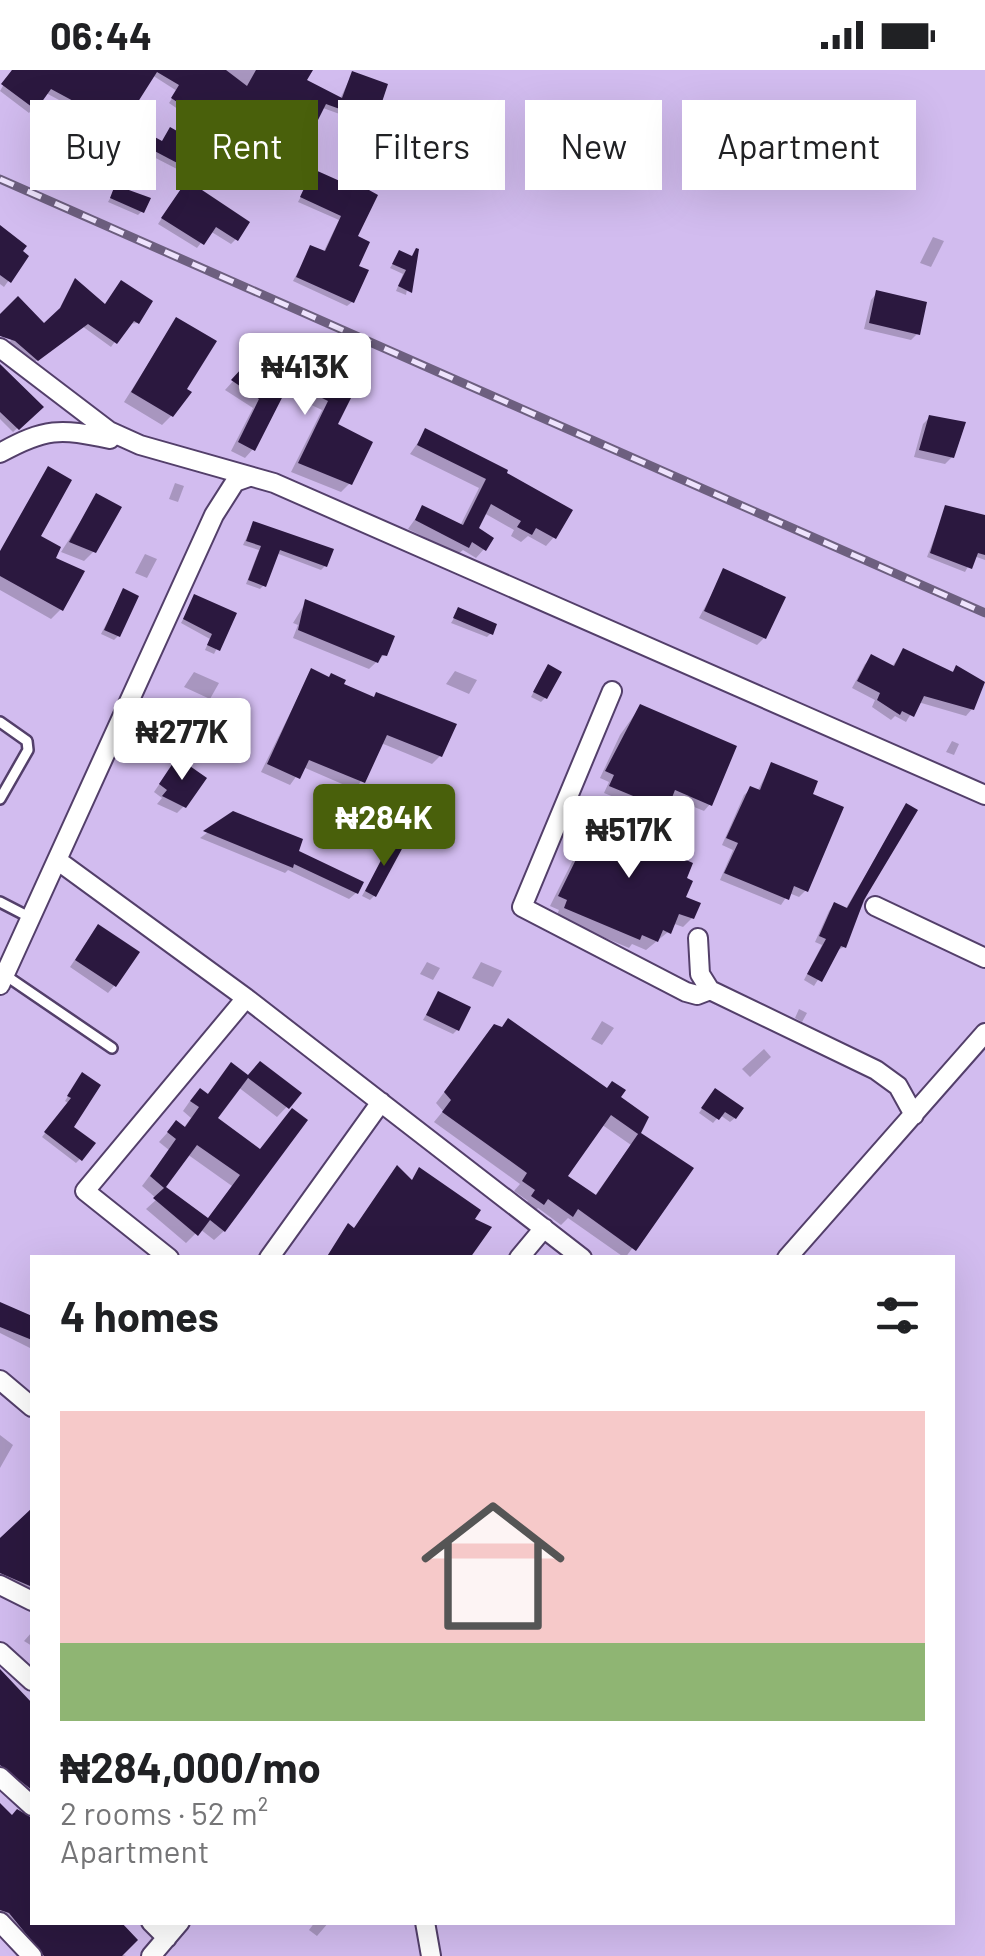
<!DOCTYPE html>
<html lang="en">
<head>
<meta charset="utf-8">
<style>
	:root { --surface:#fff; --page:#f6f6f6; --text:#202124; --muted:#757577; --accent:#49600b }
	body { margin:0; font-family:Barlow,sans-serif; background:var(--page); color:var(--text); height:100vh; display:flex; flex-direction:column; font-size:38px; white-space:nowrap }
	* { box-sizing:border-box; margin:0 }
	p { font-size:32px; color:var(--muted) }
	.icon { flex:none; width:55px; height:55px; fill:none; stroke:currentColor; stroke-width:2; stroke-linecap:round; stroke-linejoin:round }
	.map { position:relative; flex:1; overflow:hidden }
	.sheet { position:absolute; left:30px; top:1185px; width:925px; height:670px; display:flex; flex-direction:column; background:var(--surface); border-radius:0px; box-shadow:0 10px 40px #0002 }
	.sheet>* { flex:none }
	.guide { position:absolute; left:30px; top:30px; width:925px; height:90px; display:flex; gap:20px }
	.price { position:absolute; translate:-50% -85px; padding:0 22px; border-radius:10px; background:#fff; color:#222; font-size:32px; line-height:65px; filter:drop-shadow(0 2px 5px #0008) }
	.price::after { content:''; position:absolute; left:50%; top:60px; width:30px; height:22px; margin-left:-15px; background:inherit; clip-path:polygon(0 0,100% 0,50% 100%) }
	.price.active { background:var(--accent); color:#fff }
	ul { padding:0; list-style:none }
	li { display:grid; align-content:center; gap:20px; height:530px; padding:0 30px }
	li span { display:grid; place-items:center; height:310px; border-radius:0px; color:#555 }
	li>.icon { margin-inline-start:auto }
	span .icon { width:180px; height:180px; fill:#fffc; stroke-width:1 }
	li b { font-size:42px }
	h2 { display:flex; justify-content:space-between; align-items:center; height:120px; padding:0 30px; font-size:42px }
	.pill { padding:0 35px; border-radius:0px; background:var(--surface); box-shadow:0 10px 40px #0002; font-size:35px; line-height:90px }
	.pill.active { background:var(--accent); color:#fff }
	.status { display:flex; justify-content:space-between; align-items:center; height:70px; padding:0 50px; background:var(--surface); direction:ltr }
	.status svg { height:28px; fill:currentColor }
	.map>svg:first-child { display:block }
</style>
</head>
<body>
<div class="status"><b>06:44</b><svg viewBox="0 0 49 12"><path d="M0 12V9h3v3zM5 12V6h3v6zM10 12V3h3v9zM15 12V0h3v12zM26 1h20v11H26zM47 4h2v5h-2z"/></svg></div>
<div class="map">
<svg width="985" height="1886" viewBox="0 0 985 1886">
	<rect width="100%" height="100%" fill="#d2bcef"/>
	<path fill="#0003" fill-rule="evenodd" d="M 12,0 L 309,0 L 304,12 L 340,29 L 352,4 L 379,33 L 391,97 L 387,101 L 376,97 L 365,122 L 355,167 L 352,232 L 347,236 L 293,211 L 311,178 L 323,183 L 339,150 L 298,132 L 314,102 L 349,118 L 370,55 L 323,38 L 307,61 L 290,52 L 270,81 L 258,74 L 248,88 L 195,55 L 179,83 L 181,94 L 177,99 L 142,81 L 151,68 L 161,73 L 176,63 L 185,44 L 169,33 L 177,21 L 152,5 L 132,36 L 134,49 L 130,53 L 113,43 L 102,63 L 114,83 L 110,88 L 95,79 L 86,92 L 80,89 L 68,107 L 54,100 L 72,66 L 62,61 L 74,38 L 46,23 L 29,43 L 0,21 Z
		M 116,118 L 142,141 L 138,145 L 108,132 Z
		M 182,118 L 236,169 L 231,174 L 210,161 L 197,178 L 158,154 Z
		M 0,159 L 26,186 L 4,217 L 0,214 Z
		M 933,167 L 944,171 L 931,197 L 920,193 Z
		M 399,183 L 412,189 L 406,225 L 396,221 L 403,204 L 390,198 Z
		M 877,223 L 917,264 L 911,270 L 864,259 L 871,230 Z
		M 150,232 L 137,253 L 128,254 L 111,277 L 82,256 L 32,294 L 9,272 L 35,247 L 44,257 L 105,236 Z
		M 176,250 L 172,345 L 162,355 L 124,332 Z
		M 253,289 L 271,300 L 280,291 L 350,325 L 335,355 L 350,413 L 341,422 L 291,402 L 322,340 L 282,321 L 253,379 L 245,388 L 231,381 L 253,338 L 225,320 Z
		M 0,298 L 41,337 L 13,362 L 0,349 Z
		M 930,347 L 952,387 L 945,394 L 914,387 L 923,354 Z
		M 426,361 L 505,401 L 554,467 L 546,476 L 528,466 L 521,472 L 511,466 L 514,460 L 484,443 L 475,459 L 484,479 L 476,488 L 463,480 L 458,484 L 408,459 L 423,438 L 460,456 L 479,418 L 410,384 Z
		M 48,399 L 37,467 L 53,490 L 61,539 L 51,549 L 0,520 L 0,486 Z
		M 175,413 L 184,416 L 178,432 L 169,429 Z
		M 97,426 L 94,481 L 84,491 L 61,482 Z
		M 946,438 L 985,449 L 985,490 L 974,486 L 965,502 L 927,487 Z
		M 253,454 L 325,496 L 321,500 L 276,483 L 264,515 L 260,519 L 246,514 L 259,480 L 243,475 Z
		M 145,484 L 157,489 L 147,508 L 135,503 Z
		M 724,501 L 764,568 L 757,575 L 699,548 Z
		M 123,521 L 118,566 L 114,570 L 101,564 Z
		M 195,527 L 234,544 L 214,584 L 205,580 L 210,569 L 181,553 Z
		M 306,532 L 385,584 L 369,599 L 293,568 L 298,555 L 293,553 Z
		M 459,540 L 491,563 L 487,567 L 451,553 Z
		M 903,581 L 950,604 L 956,598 L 972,639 L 966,646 L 918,632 L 906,652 L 895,646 L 891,650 L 872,637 L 875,630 L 852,618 L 865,594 L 872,588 L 891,598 Z
		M 311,601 L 440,686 L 432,694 L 381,673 L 356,720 L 303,697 L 290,715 L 261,702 Z
		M 455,601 L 477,610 L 469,624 L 446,614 Z
		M 544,601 L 545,628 L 541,632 L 531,627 Z
		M 194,602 L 219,613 L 210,629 L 184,617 Z
		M 640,637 L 710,734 L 704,741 L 670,727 L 658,745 L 604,723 L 609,712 L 600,708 L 620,665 Z
		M 952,671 L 959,674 L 954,685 L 946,682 Z
		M 771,695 L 810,725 L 806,820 L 799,827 L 789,823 L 781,835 L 720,810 L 733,780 L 722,775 L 744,725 L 751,719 L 757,722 Z
		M 171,697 L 184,736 L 177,743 L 157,734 L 162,728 L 154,722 Z
		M 906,736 L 844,877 L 836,881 L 814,916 L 804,910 L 822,875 L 815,872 L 829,841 L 834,835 L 845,840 Z
		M 233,744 L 296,782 L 360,813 L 356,823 L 349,829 L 288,800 L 285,803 L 200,768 Z
		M 598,746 L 674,787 L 683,809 L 683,829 L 692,848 L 683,857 L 672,853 L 668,862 L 646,880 L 632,874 L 629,878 L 556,847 L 559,840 L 550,836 L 582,772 L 577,770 L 581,761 Z
		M 391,774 L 374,826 L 370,830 L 362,826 Z
		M 92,864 L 114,916 L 108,923 L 70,897 Z
		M 427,892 L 440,898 L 433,910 L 420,904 Z
		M 481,892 L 502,901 L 493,917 L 472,908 Z
		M 438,924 L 457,960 L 453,964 L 423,950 Z
		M 799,939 L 807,943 L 802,952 L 795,948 Z
		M 602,951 L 614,958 L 602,975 L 591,969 Z
		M 494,957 L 646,1048 L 637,1064 L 691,1099 L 625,1188 L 568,1148 L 561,1155 L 538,1138 L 533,1143 L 523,1136 L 528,1131 L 514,1121 L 520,1114 L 434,1052 L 443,1041 L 436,1033 ZM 601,1054 L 631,1075 L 594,1127 L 565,1106 Z
		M 764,979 L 771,987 L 750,1007 L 742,999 Z
		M 231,995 L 247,1008 L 299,1024 L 277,1047 L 238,1017 L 215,1048 L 259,1081 L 224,1161 L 214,1170 L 200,1159 L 186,1173 L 146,1139 L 157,1129 L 142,1116 L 169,1080 L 159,1072 L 176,1053 L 183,1059 L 191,1048 L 183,1041 L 190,1031 L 206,1026 ZM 187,1084 L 232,1116 L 207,1150 L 163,1117 Z
		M 78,1010 L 71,1057 L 80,1089 L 76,1093 L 42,1067 L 68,1033 L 65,1031 Z
		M 711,1025 L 735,1048 L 730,1052 L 720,1045 L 713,1053 L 699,1043 Z
		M 0,1233 L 32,1246 L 32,1279 L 0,1263 Z
		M 0,1365 L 13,1375 L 0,1398 Z
		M 32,1442 L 32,1462 L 22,1471 L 32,1478 L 32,1522 L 0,1512 L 0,1468 Z
		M 32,1562 L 32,1576 L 24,1571 Z
		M 0,1605 L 32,1638 L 32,1657 L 28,1661 L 32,1675 L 27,1680 L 32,1686 L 32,1729 L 0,1701 Z
		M 0,1735 L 32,1769 L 32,1852 L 126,1886 L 37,1886 L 0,1847 Z
		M 315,1852 L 329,1852 L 317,1866 L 309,1860 Z"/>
	<path fill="#2b183f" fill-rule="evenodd" d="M 12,0 L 226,0 L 247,16 L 256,0 L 313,0 L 307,10 L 342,28 L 352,1 L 388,14 L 382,32 L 418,45 L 394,98 L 381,93 L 369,120 L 378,125 L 358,166 L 370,172 L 359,196 L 369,200 L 354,233 L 296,207 L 310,175 L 325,181 L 341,146 L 300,127 L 313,99 L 351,116 L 373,51 L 326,34 L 314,58 L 295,48 L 276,79 L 263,71 L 254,85 L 200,51 L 184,81 L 177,79 L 189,85 L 183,96 L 145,76 L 151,65 L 162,71 L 170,57 L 177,61 L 188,39 L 171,28 L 179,15 L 157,2 L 136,35 L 143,40 L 136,51 L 118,39 L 105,62 L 123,73 L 116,85 L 101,75 L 92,89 L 85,85 L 75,104 L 56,95 L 74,62 L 64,56 L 77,33 L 51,19 L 36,40 L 1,14 Z
		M 187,110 L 250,152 L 238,171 L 216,157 L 204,175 L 161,148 Z
		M 115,115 L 151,128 L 144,143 L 110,128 Z
		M 0,155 L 27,176 L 23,181 L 29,186 L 11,213 L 0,205 Z
		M 416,178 L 419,179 L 412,223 L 398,216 L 406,200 L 392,194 L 399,180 L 412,186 Z
		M 75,208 L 105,234 L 121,210 L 153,231 L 139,254 L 134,251 L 117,274 L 88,254 L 38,291 L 15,271 L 0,266 L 0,244 L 18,226 L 44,253 L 60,238 Z
		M 876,220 L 927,232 L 920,265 L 869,253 Z
		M 176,247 L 217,271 L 187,319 L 192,322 L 173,347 L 131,322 Z
		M 253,286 L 274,299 L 280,288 L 353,324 L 338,354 L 373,372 L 352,415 L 298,393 L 328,331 L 290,312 L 255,381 L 238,372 L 259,329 L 231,310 Z
		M 0,294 L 44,337 L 19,360 L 0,342 Z
		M 929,345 L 966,352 L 954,388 L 919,380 Z
		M 425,358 L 508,400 L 507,403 L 573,440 L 556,469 L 536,458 L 532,465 L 517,457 L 521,451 L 491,434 L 479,458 L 494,468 L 486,481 L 472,472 L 469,478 L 415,450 L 422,435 L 463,455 L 486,409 L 417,375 Z
		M 48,396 L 72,410 L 41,466 L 61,477 L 56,488 L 85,501 L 63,541 L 0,506 L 0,481 Z
		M 96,423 L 122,437 L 96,483 L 69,472 Z
		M 945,435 L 985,445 L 985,485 L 978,483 L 972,499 L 930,483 Z
		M 253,451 L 334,479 L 327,497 L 280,480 L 266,517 L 248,510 L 261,476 L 246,471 Z
		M 723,498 L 786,527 L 766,569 L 704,541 Z
		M 123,518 L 139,526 L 120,567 L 104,560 Z
		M 194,524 L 237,543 L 220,581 L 207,575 L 212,564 L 183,549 Z
		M 305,529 L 395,566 L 387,586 L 382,585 L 378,593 L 298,560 Z
		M 458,537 L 497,554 L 493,565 L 453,548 Z
		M 903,578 L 953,602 L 956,595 L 985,612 L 974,640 L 924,626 L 914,647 L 902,641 L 900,645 L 877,630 L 880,623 L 857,611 L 871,584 L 894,596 Z
		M 548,594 L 562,602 L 547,629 L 533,622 Z
		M 311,598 L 329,607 L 331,603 L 346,610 L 344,614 L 374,627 L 376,622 L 457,654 L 442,687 L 387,665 L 365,713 L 309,690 L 300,709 L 267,694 Z
		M 640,634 L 737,676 L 712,736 L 675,720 L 667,740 L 609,716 L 614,705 L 605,701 Z
		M 177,687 L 207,708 L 186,738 L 162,726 L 167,720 L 159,714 Z
		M 771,692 L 818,711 L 813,724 L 844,737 L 808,822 L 794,816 L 789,830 L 724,803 L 738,773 L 726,768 L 750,716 L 760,720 Z
		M 906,733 L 918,740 L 864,830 L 846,878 L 841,876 L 822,912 L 807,904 L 826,869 L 819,866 L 834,832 L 847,838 Z
		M 233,741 L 303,769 L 299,781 L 364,812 L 358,824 L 294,794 L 293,798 L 203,761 Z
		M 597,743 L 681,778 L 677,786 L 693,793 L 687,808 L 693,811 L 686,827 L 701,833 L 694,849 L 679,844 L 671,864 L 663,860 L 658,872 L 642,865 L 640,870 L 564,838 L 567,830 L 558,826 L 589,763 L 584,760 L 590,748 L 594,750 Z
		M 391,771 L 403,777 L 376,827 L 365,821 Z
		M 98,854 L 140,882 L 116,917 L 75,890 Z
		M 438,921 L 471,937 L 459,961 L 426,945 Z
		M 508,948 L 607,1018 L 612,1011 L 626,1020 L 621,1027 L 649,1047 L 641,1063 L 694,1098 L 636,1181 L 578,1139 L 573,1147 L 548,1129 L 544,1135 L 531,1126 L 535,1120 L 522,1111 L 527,1103 L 442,1042 L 451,1030 L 444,1022 L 494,954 L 502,957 ZM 611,1045 L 638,1064 L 596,1125 L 568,1106 Z
		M 260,991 L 302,1023 L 289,1039 L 248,1008 L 218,1048 L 260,1079 L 292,1038 L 308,1050 L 225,1162 L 210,1150 L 198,1166 L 153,1128 L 164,1118 L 150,1106 L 176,1069 L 167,1062 L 176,1050 L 185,1057 L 199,1037 L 190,1031 L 200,1018 L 208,1024 L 231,992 L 248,1005 ZM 197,1075 L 240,1105 L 208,1148 L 166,1117 Z
		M 82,1002 L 101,1015 L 74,1057 L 96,1073 L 82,1091 L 44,1062 L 71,1028 L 67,1026 Z
		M 715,1018 L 744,1038 L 736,1049 L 725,1042 L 719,1050 L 701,1038 Z
		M 397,1095 L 412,1110 L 419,1097 L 481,1140 L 475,1149 L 492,1157 L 470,1188 L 326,1188 L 348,1153 L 354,1158 Z
		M 0,1232 L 32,1246 L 32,1270 L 0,1257 Z
		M 32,1438 L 32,1512 L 30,1516 L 0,1503 L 0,1468 Z
		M 0,1599 L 32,1633 L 32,1720 L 0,1695 Z
		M 0,1733 L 12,1745 L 17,1739 L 32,1748 L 32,1852 L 121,1852 L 138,1870 L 122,1886 L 44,1886 L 9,1843 L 0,1840 Z"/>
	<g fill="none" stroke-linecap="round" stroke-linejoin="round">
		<defs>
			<path id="service" d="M 0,652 L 27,671 L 28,680 L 0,729
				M 0,832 L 31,848
				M 5,905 L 112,978"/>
			<path id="minor" d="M 0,278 L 109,361 L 140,375 L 274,413 L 985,725
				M 0,383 C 45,358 60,358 110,369
				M 612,621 L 522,837 L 686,922 L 697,925 L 710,920
				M 57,790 L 246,928 L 582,1188
				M 875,836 L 985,888
				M 698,868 L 700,904 L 710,920 L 876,1000 L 898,1016 L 914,1045
				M 0,915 L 214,445 L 235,412 L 249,407
				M 169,1188 L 85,1121 L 246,928
				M 269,1188 L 381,1032
				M 519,1188 L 544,1158
				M 787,1188 L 985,963
				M 0,1310 L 32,1337
				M 0,1515 L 32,1531
				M 0,1582 L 32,1611
				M 0,1707 L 32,1736
				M 0,1852 L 32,1886
				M 151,1852 L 167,1868
				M 425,1852 L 431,1886
				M 151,1886 L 180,1852"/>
		</defs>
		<use href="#service" stroke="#533f6a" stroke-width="14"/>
		<use href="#minor" stroke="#533f6a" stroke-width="22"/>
		<use href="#service" stroke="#fff" stroke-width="9"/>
		<use href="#minor" stroke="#fff" stroke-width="18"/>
		<defs>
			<path id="rail" d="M 0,109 L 985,543"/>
		</defs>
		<use href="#rail" stroke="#6d5f7f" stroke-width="9"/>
		<use href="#rail" stroke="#eee3fd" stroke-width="5" stroke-dasharray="15" stroke-linecap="butt"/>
	</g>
</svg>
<b class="price" style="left:305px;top:348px">₦413K</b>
<b class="price" style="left:182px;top:713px">₦277K</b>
<b class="price active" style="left:384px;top:799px">₦284K</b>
<b class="price" style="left:629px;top:811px">₦517K</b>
<div class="guide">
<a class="pill">Buy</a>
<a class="pill active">Rent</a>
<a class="pill">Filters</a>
<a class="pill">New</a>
<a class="pill">Apartment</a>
</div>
<section class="sheet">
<h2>4 homes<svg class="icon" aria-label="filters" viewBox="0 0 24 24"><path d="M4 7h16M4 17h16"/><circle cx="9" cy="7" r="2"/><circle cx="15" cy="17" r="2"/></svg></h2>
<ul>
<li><span style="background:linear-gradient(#f6c9c9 75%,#8fb573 0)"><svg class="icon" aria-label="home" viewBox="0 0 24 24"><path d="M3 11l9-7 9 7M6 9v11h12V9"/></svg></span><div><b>₦284,000/mo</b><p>2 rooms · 52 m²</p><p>Apartment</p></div></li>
</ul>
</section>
</div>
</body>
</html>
